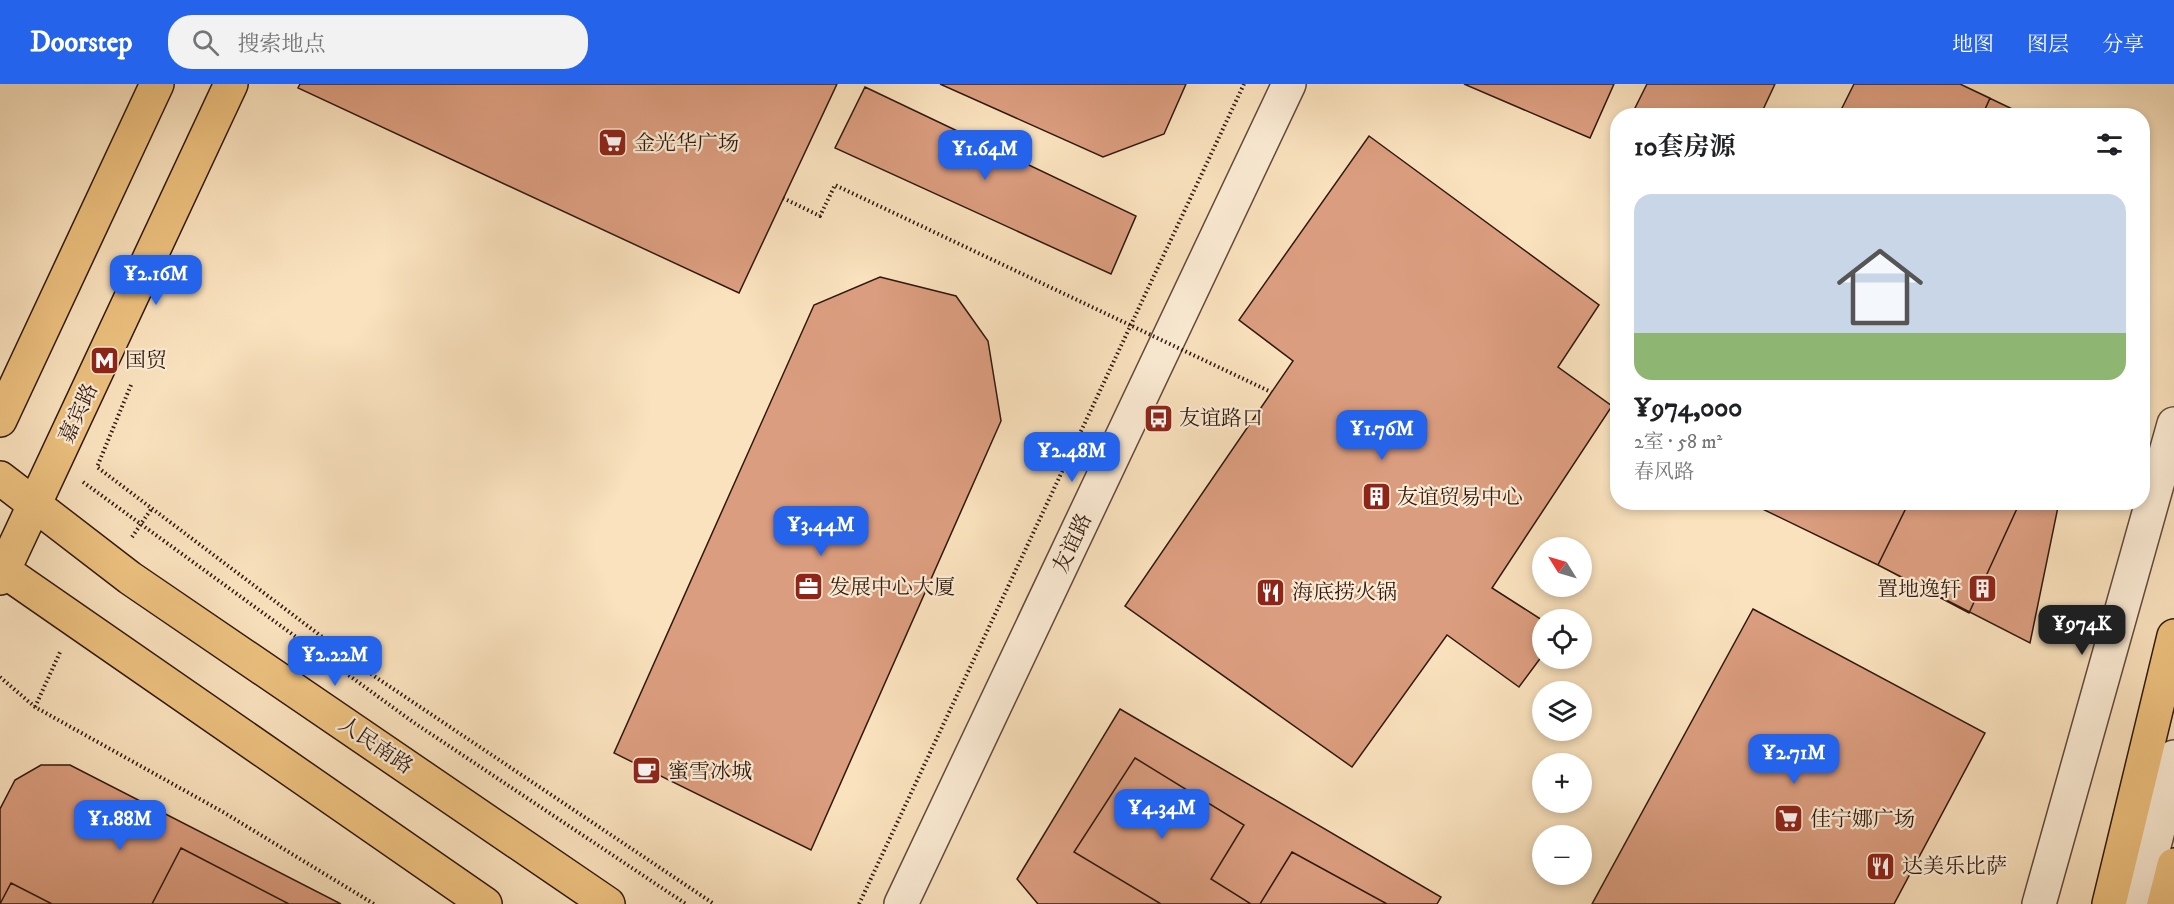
<!DOCTYPE html>
<html lang="zh">
<head>
<meta charset="utf-8">
<style>
	:root { --surface:#fff; --page:#f2f2f2; --text:#202124; --muted:#757577; --accent:#2563eb }
	body { margin:0; font-family:"IM FELL DW Pica","Noto Serif SC",serif; background:var(--page); color:var(--text); height:100vh; display:flex; flex-direction:column; font-size:22px; white-space:nowrap }
	* { box-sizing:border-box; margin:0 }
	p { font-size:20px; color:var(--muted) }
	.icon { flex:none; width:33px; height:33px; fill:none; stroke:currentColor; stroke-width:2; stroke-linecap:round; stroke-linejoin:round }
	.map { position:relative; flex:1; overflow:hidden }
	.sheet { position:absolute; left:1610px; top:24px; width:540px; height:402px; display:flex; flex-direction:column; background:var(--surface); border-radius:24px; box-shadow:0 3px 9px #0003 }
	.sheet>* { flex:none }
	.needle { width:39px; rotate:307deg }
	.tools { position:absolute; left:1532px; top:453px; display:grid; gap:12px }
	.tools a { display:grid; place-items:center; width:60px; height:60px; border-radius:50%; background:var(--surface); box-shadow:0 3px 9px #0003; font-size:30px }
	.price { position:absolute; translate:-50% -51px; padding:0 14px; border-radius:12px; background:var(--accent); color:#fff; font-size:20px; line-height:39px; filter:drop-shadow(0 2px 3px #0008) }
	.price::after { content:''; position:absolute; left:50%; top:36px; width:18px; height:14px; margin-left:-9px; background:inherit; clip-path:polygon(0 0,100% 0,50% 100%) }
	.price.on { background:#222; color:#fff }
	ul { padding:0; list-style:none }
	li { display:grid; align-content:center; gap:12px; height:318px; padding:0 24px }
	li span { display:grid; place-items:center; height:186px; border-radius:18px; color:#555 }
	li>.icon { margin-inline-start:auto }
	span .icon { width:108px; height:108px; fill:#fffc; stroke-width:1 }
	li b { font-size:26px }
	h2 { display:flex; justify-content:space-between; align-items:center; height:72px; padding:0 24px; font-size:26px }
	header { display:flex; align-items:center; gap:36px; box-sizing:border-box; height:84px; padding:0 30px; background:var(--accent); color:#fff }
	header strong { font-size:28px }
	nav { display:flex; gap:33px; margin-inline-start:auto; font-size:21px }
	.search { width:420px; height:54px; background:var(--page); display:flex; align-items:center; gap:15px; box-sizing:border-box; padding:0 21px; border-radius:24px; color:var(--muted); font-size:22px }
	.map>svg:first-child { display:block }
</style>
</head>
<body>
<header>
<strong>Doorstep</strong>
<div class="search"><svg class="icon" aria-label="search" viewBox="0 0 24 24"><circle cx="10" cy="10" r="6"/><path d="M15 15l6 6"/></svg>搜索地点</div>
<nav><a>地图</a><a>图层</a><a>分享</a></nav>
</header>
<div class="map">
<svg width="2174" height="820" viewBox="0 0 2174 820">
	<rect width="100%" height="100%" fill="#fae2be"/>
	<filter id="stains"><feTurbulence type="fractalNoise" baseFrequency=".00333" numOctaves="4"/><feColorMatrix values="0 0 0 0 .2 0 0 0 0 .09 0 0 0 0 .02 0 0 0 .5 -.17"/></filter>
	<radialGradient id="worn" r=".72"><stop offset=".6" stop-color="#630" stop-opacity="0"/><stop offset="1" stop-color="#630" stop-opacity=".3"/></radialGradient>
	<path fill="#db9d7f" stroke="#30180f" stroke-width="1.5" d="M 300,0 L 837,0 L 739,209 L 298,4 Z
		M 940,0 L 1186,0 L 1164,50 L 1103,73 Z
		M 1464,0 L 1614,0 L 1590,54 Z
		M 1647,0 L 1775,0 L 1760,32 L 1631,32 Z
		M 1854,0 L 1960,0 L 2027,32 L 1838,32 Z
		M 1854,0 L 1960,0 L 1990,14 L 1982,32 L 1838,32 Z
		M 865,3 L 1136,132 L 1111,190 L 835,64 Z
		M 1369,52 L 1599,221 L 1558,283 L 1612,322 L 1492,504 L 1542,536 L 1542,572 L 1519,603 L 1447,551 L 1352,683 L 1125,522 L 1293,277 L 1239,236 Z
		M 880,193 L 956,212 L 988,257 L 1001,337 L 811,766 L 614,669 L 814,221 Z
		M 1748,418 L 2059,418 L 2030,559 L 1878,481 Z
		M 1909,418 L 2020,418 L 1969,529 L 1878,481 Z
		M 1753,525 L 1985,649 L 1894,820 L 1592,820 Z
		M 1120,625 L 1441,813 L 1437,820 L 1038,820 L 1017,795 Z
		M 1135,674 L 1244,741 L 1211,795 L 1251,820 L 1161,820 L 1074,768 Z
		M 41,681 L 70,681 L 341,820 L 0,820 L 0,725 L 15,696 Z
		M 181,764 L 289,820 L 152,820 Z
		M 1292,768 L 1387,820 L 1260,820 Z
		M 11,799 L 52,820 L 0,820 Z"/>
	<g fill="none" stroke-linecap="round" stroke-linejoin="round">
		<defs>
			<path id="minor" d="M 901,820 L 1289,0
				M 2039,820 L 2174,340
				M 2128,820 C 2157,779 2162,721 2174,673"/>
			<path id="major" d="M 0,336 L 157,0
				M 0,394 L 130,494 L 608,820
				M 0,484 L 485,820
				M 0,494 L 231,0"/>
			<path id="highway" d="M 2109,820 L 2174,552
				M 2164,820 L 2174,781"/>
		</defs>
		<use href="#minor" stroke="#624a3b" stroke-width="36"/>
		<use href="#major" stroke="#30180f" stroke-width="36"/>
		<use href="#highway" stroke="#30180f" stroke-width="36"/>
		<path stroke="#30180f" stroke-width="4" stroke-dasharray="1.5 3" stroke-linecap="butt" d="M 131,301 L 97,383 L 374,592 L 714,820
			M 83,398 L 413,638 L 686,820
			M 132,453 L 152,424
			M 0,593 L 35,623 L 223,728 L 374,820
			M 35,623 L 61,566
			M 859,820 L 1244,0"/>
		<use href="#minor" stroke="#fcecd5" stroke-width="33"/>
		<use href="#major" stroke="#edc17f" stroke-width="33"/>
		<use href="#highway" stroke="#edc17f" stroke-width="33"/>
		<path stroke="#30180f" stroke-width="4" stroke-dasharray="1.5 3" stroke-linecap="butt" d="M 783,114 L 820,132 L 835,101 L 1271,308"/>
	</g>
	<defs>
		<symbol id="supermarket-square" viewBox="-11 -11 22 22"><rect x="-9" y="-9" width="18" height="18" rx="4" fill="#8f2418" stroke="#fcecd5"/><path d="M-6-5.5h2.5l.6 2H6L4.5 2H-2.5L-4.4-4H-6ZM-1.5 3.2a1.3 1.3 0 1 0 .1 0ZM3 3.2a1.3 1.3 0 1 0 .1 0Z" fill="#fff"/></symbol>
		<symbol id="metro-square" viewBox="-11 -11 22 22"><rect x="-9" y="-9" width="18" height="18" rx="4" fill="#8f2418" stroke="#fcecd5"/><path d="M-5.5 5V-5H-3L0 0L3-5H5.5V5H3V-.5L0 4L-3-.5V5Z" fill="#fff"/></symbol>
		<symbol id="bus-square" viewBox="-11 -11 22 22"><rect x="-9" y="-9" width="18" height="18" rx="4" fill="#8f2418" stroke="#fcecd5"/><path d="M-5-6H5V4H4V6H2V4H-2V6H-4V4H-5ZM-3.5-4V0h7V-4ZM-3.5 1.2v1.5H-2V1.2ZM2 1.2v1.5H3.5V1.2Z" fill="#fff"/></symbol>
		<symbol id="building-square" viewBox="-11 -11 22 22"><rect x="-9" y="-9" width="18" height="18" rx="4" fill="#8f2418" stroke="#fcecd5"/><path d="M-4-6H4V6H1V3H-1V6H-4ZM-2.5-4.3h1.7v1.8h-1.7ZM.8-4.3h1.7v1.8H.8ZM-2.5-1h1.7V.8h-1.7ZM.8-1h1.7V.8H.8Z" fill="#fff"/></symbol>
		<symbol id="office-square" viewBox="-11 -11 22 22"><rect x="-9" y="-9" width="18" height="18" rx="4" fill="#8f2418" stroke="#fcecd5"/><path d="M-6-3h4V-5.5h4V-3h4V5H-6ZM-1-4.5V-3h2v-1.5ZM-6 0V1H6V0Z" fill="#fff"/></symbol>
		<symbol id="restaurant-square" viewBox="-11 -11 22 22"><rect x="-9" y="-9" width="18" height="18" rx="4" fill="#8f2418" stroke="#fcecd5"/><path d="M-5-6h1v4h1v-4h1v4h1v-4h1v5L-1.5 .5V6h-2V.5L-5-1ZM5-6V6H3V1.5H1.5Q1.5-4 5-6Z" fill="#fff"/></symbol>
		<symbol id="cafe-square" viewBox="-11 -11 22 22"><rect x="-9" y="-9" width="18" height="18" rx="4" fill="#8f2418" stroke="#fcecd5"/><path d="M-5.5-4.5H6V0H3Q3 3.5 0 3.5H-2.5Q-5.5 3.5-5.5 0ZM3-3.2v2h1.7v-2ZM-6 4.5H4V6H-6Z" fill="#fff"/></symbol>
	</defs>
	<g fill-rule="evenodd">
		<use href="#supermarket-square" x="596" y="42" width="33" height="33"/>
		<use href="#metro-square" x="88" y="260" width="33" height="33"/>
		<use href="#bus-square" x="1142" y="318" width="33" height="33"/>
		<use href="#building-square" x="1360" y="396" width="33" height="33"/>
		<use href="#office-square" x="792" y="486" width="33" height="33"/>
		<use href="#building-square" x="1966" y="488" width="33" height="33"/>
		<use href="#restaurant-square" x="1254" y="492" width="33" height="33"/>
		<use href="#cafe-square" x="630" y="670" width="33" height="33"/>
		<use href="#supermarket-square" x="1772" y="718" width="33" height="33"/>
		<use href="#restaurant-square" x="1864" y="766" width="33" height="33"/>
	</g>
	<g text-anchor="middle" stroke-width="4.5" stroke-linejoin="round" paint-order="stroke">
		<g font-size="21" fill="#30180f" stroke="#fcecd5" text-anchor="start">
			<text x="634" y="66">金光华广场</text>
			<text x="125" y="283">国贸</text>
			<text x="1179" y="341">友谊路口</text>
			<text x="1397" y="420">友谊贸易中心</text>
			<text x="829" y="510">发展中心大厦</text>
			<text x="1961" y="512" text-anchor="end">置地逸轩</text>
			<text x="1292" y="515">海底捞火锅</text>
			<text x="668" y="694">蜜雪冰城</text>
			<text x="1810" y="742">佳宁娜广场</text>
			<text x="1902" y="789">达美乐比萨</text>
		</g>
		<g font-size="21" fill="#30180f" stroke="#fcecd5">
			<text transform="translate(78 329) rotate(-65)" y="7">嘉宾路</text>
			<text transform="translate(1072 459) rotate(-65)" y="7">友谊路</text>
			<text transform="translate(376 661) rotate(34)" y="7">人民南路</text>
		</g>
	</g>
	<rect width="100%" height="100%" filter="url(#stains)"/>
	<rect width="100%" height="100%" fill="url(#worn)"/>
</svg>
<div class="tools">
<a><svg class="needle" viewBox="-14 -14 28 28"><path d="M0-13l5 13h-10z" fill="#e53935"/><path d="M0 13l5-13h-10z" fill="#757577"/></svg></a>
<a><svg class="icon" aria-label="locate" viewBox="0 0 24 24"><circle cx="12" cy="12" r="6"/><path d="M12 2v4M12 18v4M2 12h4M18 12h4"/></svg></a>
<a><svg class="icon" aria-label="layers" viewBox="0 0 24 24"><path d="M12 4l9 5-9 5-9-5zM3 14l9 5 9-5"/></svg></a>
<a>+</a>
<a>−</a>
</div>
<b class="price" style="left:985px;top:97px">¥1.64M</b>
<b class="price" style="left:156px;top:222px">¥2.16M</b>
<b class="price" style="left:1382px;top:377px">¥1.76M</b>
<b class="price" style="left:1072px;top:399px">¥2.48M</b>
<b class="price" style="left:821px;top:473px">¥3.44M</b>
<b class="price on" style="left:2082px;top:572px">¥974K</b>
<b class="price" style="left:335px;top:603px">¥2.22M</b>
<b class="price" style="left:1794px;top:701px">¥2.71M</b>
<b class="price" style="left:1162px;top:756px">¥4.34M</b>
<b class="price" style="left:120px;top:767px">¥1.88M</b>
<section class="sheet">
<h2>10套房源<svg class="icon" aria-label="filters" viewBox="0 0 24 24"><path d="M4 7h16M4 17h16"/><circle cx="9" cy="7" r="2"/><circle cx="15" cy="17" r="2"/></svg></h2>
<ul>
<li><span style="background:linear-gradient(#c9d6e8 75%,#8fb573 0)"><svg class="icon" aria-label="home" viewBox="0 0 24 24"><path d="M3 11l9-7 9 7M6 9v11h12V9"/></svg></span><div><b>¥974,000</b><p>2室 · 58 m²</p><p>春风路</p></div></li>
</ul>
</section>
</div>
</body>
</html>
